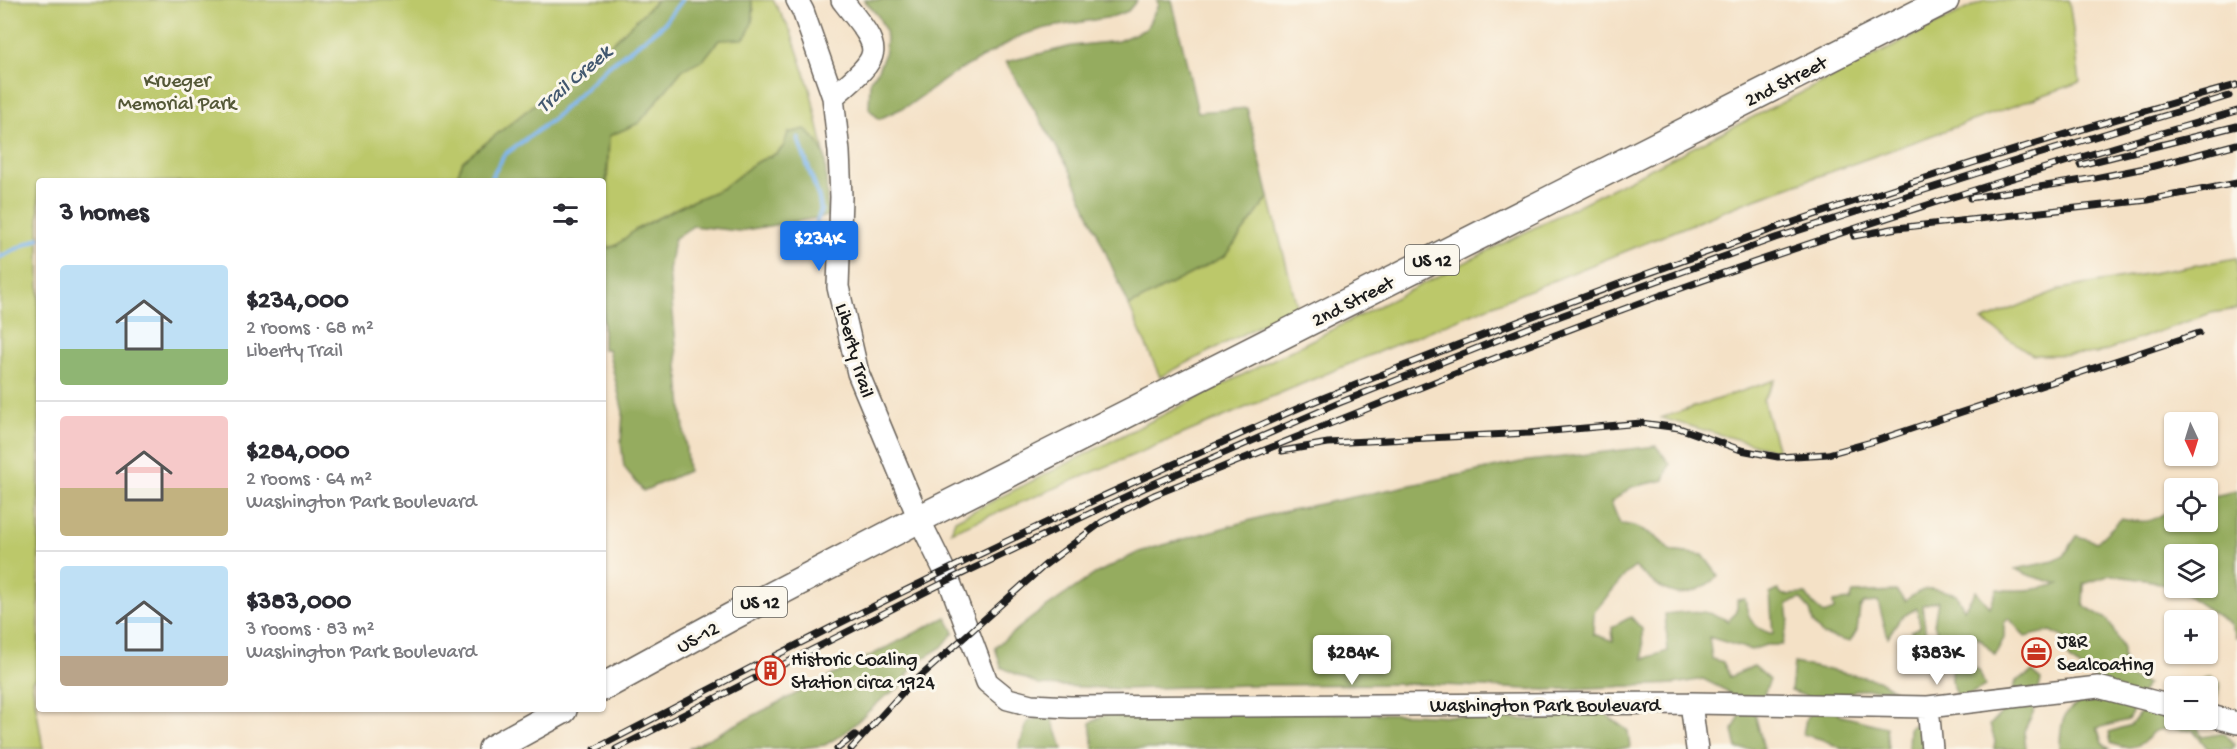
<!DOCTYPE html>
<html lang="en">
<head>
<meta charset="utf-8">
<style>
	:root { --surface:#fff; --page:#f2f2f3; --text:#2b2b33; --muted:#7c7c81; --line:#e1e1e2; --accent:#1a73e8 }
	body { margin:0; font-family:"Gochi Hand",sans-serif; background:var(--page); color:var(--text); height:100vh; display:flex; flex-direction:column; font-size:22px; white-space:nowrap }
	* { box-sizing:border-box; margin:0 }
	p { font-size:20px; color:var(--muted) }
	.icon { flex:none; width:33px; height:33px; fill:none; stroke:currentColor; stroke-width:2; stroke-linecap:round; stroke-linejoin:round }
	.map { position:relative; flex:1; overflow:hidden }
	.drawer { position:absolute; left:36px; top:178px; width:570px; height:534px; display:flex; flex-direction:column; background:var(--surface); border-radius:6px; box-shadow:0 2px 4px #0004 }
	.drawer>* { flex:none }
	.needle { width:39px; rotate:176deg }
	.tools { position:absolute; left:2164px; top:412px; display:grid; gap:12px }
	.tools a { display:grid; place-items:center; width:54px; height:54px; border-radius:6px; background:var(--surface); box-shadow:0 2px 4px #0004; font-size:30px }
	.price { position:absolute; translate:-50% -51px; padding:0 14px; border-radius:6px; background:#fff; color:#222; font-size:20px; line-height:39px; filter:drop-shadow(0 2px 3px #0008) }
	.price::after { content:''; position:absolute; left:50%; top:36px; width:18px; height:14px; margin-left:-9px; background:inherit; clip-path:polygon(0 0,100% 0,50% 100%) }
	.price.selected { background:var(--accent); color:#fff }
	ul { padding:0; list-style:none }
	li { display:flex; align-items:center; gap:18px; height:150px; padding:0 24px }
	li+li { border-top:2px solid var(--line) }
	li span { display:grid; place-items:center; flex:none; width:168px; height:120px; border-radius:6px; color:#555 }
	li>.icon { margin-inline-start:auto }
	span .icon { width:72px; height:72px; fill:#fffc; stroke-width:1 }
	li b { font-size:26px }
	h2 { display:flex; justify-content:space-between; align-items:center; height:72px; padding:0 24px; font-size:26px }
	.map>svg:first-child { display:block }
</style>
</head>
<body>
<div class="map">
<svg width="2237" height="749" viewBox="0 0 2237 749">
	<rect width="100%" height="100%" fill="#fbf7ec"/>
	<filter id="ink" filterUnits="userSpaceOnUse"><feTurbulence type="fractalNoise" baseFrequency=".0167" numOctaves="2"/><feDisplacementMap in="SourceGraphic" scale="12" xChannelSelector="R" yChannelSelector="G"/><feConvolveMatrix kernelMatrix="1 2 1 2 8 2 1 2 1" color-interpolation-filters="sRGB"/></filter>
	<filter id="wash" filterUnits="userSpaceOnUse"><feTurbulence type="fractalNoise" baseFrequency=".008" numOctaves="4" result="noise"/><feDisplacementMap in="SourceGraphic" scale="24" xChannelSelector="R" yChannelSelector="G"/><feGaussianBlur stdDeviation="1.35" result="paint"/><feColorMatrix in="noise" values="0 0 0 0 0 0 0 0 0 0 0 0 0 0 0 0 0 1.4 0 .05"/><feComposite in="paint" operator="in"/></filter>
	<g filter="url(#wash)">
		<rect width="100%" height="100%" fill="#f4e1c6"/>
		<path fill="#bcc86a" stroke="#6c7243" stroke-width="1.5" d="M 0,0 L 657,0 L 611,44 L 463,161 L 455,181 L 39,182 L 39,676 L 32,681 L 43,749 L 0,749 Z
			M 751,0 L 773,0 L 791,32 L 810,89 L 825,157 L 817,141 L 783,147 L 777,153 L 755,163 L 723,188 L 683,205 L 635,230 L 617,245 L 609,248 C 598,231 603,208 606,188 C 609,171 608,153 609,136 L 639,123 L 683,69 L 704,59 L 719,40 L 754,10 Z
			M 1985,0 L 2069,0 L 2080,82 L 1744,203 L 1373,354 L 951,532 L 955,520 Z
			M 1269,197 L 1297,306 L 1160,377 L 1129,306 L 1225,256 Z
			M 2237,258 L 2237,309 L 2211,313 L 2096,354 L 2033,355 L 1982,321 L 2061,289 Z
			M 1775,380 L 1763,400 L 1778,451 L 1661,418 Z"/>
		<path fill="#95ac5e" stroke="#58643d" stroke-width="1.5" fill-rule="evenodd" d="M 657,0 L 751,0 C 755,13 753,29 743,39 L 719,40 L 704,59 L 683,69 L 639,123 L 609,136 L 606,189 L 603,199 L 603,182 L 455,181 L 463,161 L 611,44 Z
			M 864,0 L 1137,0 L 1128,11 L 1111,17 L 1046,28 L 1022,35 L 953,74 L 909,105 L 879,119 L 869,109 L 870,80 L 877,72 L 884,56 L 886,40 L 885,30 L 878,16 Z
			M 1157,0 L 1172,0 L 1198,112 L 1247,108 L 1269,197 L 1225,256 L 1129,306 L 1069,168 L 1006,62 L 1072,46 L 1118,41 L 1146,29 L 1158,5 Z
			M 805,129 L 817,141 L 825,157 L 828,216 L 739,231 L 693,226 L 674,239 L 669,271 L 688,471 L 643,491 L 624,467 L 621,443 L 623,412 L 608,349 L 603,349 L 603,238 L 609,248 L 617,245 L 635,230 L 683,205 L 723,188 L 755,163 L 777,153 L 783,147 L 788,133 Z
			M 1656,446 L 1670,464 L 1664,480 L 1632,487 L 1611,502 L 1620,524 C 1638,524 1659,537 1670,551 L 1703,555 L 1719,576 C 1682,605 1667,596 1635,567 L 1626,574 L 1594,612 L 1593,634 L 1613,641 L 1612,627 L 1631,617 L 1642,629 L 1643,659 L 1668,651 L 1665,614 C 1687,611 1708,608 1728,621 L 1737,612 L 1737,600 L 1745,599 C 1748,620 1752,628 1773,634 L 1770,594 L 1778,590 L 1783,595 L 1806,594 L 1813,604 L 1824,614 L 1834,610 L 1833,602 L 1850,600 L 1853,593 L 1896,591 L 1905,601 C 1924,585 1932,587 1956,594 L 1964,609 L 1976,591 L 1990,607 L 1997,589 C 2019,592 2037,590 2059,584 L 2031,576 L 2015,569 L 2054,561 L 2064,556 L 2077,536 L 2097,542 L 2121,519 C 2149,524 2152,522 2175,506 L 2175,522 L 2208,522 L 2208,497 L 2237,491 L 2237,639 L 2230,624 L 2179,590 L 2152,581 L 2111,575 L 2084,584 L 2083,605 L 2108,620 L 2123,649 L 2124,676 L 2147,684 L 2128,720 L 2097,728 L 2102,743 L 2110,749 L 2060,749 C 2060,718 2063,710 2091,696 L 2095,677 L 2069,660 L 2065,638 L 2051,631 L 2025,637 L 2009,618 L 2004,623 L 2004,638 L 1995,655 L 1979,638 L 1960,641 L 1967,649 L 1969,666 L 1979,670 L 1985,686 L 1967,696 L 1957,695 L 1951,680 L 1952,656 L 1940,640 L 1934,624 L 1938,601 L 1922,605 L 1927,643 L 1916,645 L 1911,631 L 1920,627 L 1917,608 L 1900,618 L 1888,637 L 1878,602 L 1864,603 L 1860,608 L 1857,630 L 1850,642 L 1823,635 L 1813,623 L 1810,610 L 1800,599 L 1787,604 L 1789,620 L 1782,645 L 1766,645 L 1751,650 L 1709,637 L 1712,659 L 1723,662 L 1730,677 L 1754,666 L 1770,680 L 1755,714 L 1764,749 L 1737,749 L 1733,730 L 1742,711 L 1727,691 L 1703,679 L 1674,684 L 1546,690 L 1420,684 L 1246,685 L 1124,689 L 1039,685 L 1001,667 L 995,647 L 1034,616 L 1095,574 L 1139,552 L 1272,514 L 1521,462 ZM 2175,555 L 2208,555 L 2208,588 L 2175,588 Z
			M 946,617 L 954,632 L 942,647 L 915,663 L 900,687 L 882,699 L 846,732 L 825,745 L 795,749 L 688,749 Z
			M 1794,663 L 1878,680 L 1893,689 L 1855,690 L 1841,700 L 1838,715 L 1886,727 L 1888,749 L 1842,749 L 1824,740 L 1803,734 L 1806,719 L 1819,701 L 1791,691 Z
			M 2033,672 L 2041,680 L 2033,713 L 2024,731 L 2026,749 L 1994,749 L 1995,741 L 1990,725 L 2010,704 L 2016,681 Z
			M 2210,676 L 2220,683 L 2217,697 L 2208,700 L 2208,687 L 2196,687 L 2198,681 Z
			M 2144,707 L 2175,707 L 2175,720 L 2189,720 L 2198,728 L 2202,737 L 2225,733 L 2235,745 L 2232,749 L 2208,749 L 2193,730 C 2181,731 2166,726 2155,731 C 2151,732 2148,738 2145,741 C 2134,749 2123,749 2111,743 L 2109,732 L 2131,725 Z
			M 1115,709 L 1409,714 L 1536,720 L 1600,710 L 1628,731 L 1630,748 L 1094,749 L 1090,723 Z
			M 1044,715 L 1052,719 L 1063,749 L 1019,749 L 1027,722 Z
			M 1920,722 L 1925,749 L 1908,749 L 1909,727 Z"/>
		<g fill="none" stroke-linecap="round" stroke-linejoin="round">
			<path stroke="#7db5ed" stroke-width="4.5" d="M 798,138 L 819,198 L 821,210 L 816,224
				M 489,182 L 504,155 L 553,119 L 607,67 L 663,25 L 682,0
				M 0,257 L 39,238"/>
		</g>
	</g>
	<g filter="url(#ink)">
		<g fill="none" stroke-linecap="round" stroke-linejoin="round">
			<defs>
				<path id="minor" d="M 797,0 L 803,11 L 833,97 L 839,152 L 841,197 L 838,287 L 858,373 L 919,519 L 949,580 L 987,682 L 1008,699 L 1031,705 L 1070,707 L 1691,703 L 1928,707 L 2098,687 L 2175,707
					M 833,97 C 885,52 884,53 842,0
					M 1691,703 L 1697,749
					M 1928,707 L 1932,749
					M 2208,715 L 2237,723"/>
				<path id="major" d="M 603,687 L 731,617 L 919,519 L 1945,0
					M 492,749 L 563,710"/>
			</defs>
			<use href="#minor" stroke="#686158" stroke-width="24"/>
			<use href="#major" stroke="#686158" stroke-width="30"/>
			<use href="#minor" stroke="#fff" stroke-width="21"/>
			<use href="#major" stroke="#fff" stroke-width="27"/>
			<defs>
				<path id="rail" d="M 2080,165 L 2237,126
					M 1970,198 L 2095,178 L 2150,167 L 2237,144
					M 1854,236 L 1897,228 L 2148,200 L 2237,183
					M 1282,451 L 1328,443 L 1529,433 L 1641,423 L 1679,428 L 1741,450 L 1778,457 L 1828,454 L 1875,441 L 2199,333
					M 775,656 C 918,583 1062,513 1210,448 C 1246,432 1281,415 1318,400 C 1618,279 1925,170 2237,85
					M 780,666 L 949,580 L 1144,488 L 1339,403 L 1533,326 L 1775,238 L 2009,163 L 2229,96
					M 595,749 L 756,665
					M 616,749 L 761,675
					M 837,749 L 855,735
					M 851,749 L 902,693 L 1045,565 L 1102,522 L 1154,495 C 1322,427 1490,358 1659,296 C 1850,227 2043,167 2237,111"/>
			</defs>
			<use href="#rail" stroke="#1c1c1c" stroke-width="7"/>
			<use href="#rail" stroke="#fbf7ec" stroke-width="4.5" stroke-dasharray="14" stroke-linecap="butt"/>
		</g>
	</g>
	<defs>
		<symbol id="office-ring" viewBox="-11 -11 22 22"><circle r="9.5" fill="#fbf7ec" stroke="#c8321e" stroke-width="1.5"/><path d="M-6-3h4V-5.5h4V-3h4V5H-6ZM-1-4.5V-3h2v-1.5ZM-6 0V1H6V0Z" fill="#c8321e"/></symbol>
		<symbol id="building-ring" viewBox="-11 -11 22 22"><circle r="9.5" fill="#fbf7ec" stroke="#c8321e" stroke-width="1.5"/><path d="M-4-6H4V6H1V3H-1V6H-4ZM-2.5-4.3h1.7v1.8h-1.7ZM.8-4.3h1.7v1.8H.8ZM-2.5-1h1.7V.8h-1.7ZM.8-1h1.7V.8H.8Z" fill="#c8321e"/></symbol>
	</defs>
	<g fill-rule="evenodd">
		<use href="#office-ring" x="2020" y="636" width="33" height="33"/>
		<use href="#building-ring" x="754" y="654" width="33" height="33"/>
	</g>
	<g text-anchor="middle" stroke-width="6" stroke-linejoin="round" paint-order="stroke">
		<g fill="#fbf7ec" stroke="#5f5e5a" stroke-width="1.5">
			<rect x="1405" y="245" width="54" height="30" rx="4.5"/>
			<rect x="733" y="587" width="54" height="30" rx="4.5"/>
		</g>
		<g font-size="18" font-weight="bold" fill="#1c1c1c">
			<text x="1432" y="266">US 12</text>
			<text x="760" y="608">US 12</text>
		</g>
		<g font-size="20" fill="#545837" stroke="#fbf7ec">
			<text x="177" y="86">Krueger<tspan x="177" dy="23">Memorial Park</tspan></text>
		</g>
		<g font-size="20" fill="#1c1c1c" stroke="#fbf7ec">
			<text transform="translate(1785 80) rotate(-27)" y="7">2nd Street</text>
			<text transform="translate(1352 300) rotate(-27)" y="7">2nd Street</text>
			<text transform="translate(856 350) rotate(74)" y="7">Liberty Trail</text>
			<text transform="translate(697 636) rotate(-29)" y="7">US-12</text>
			<text x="1545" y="711">Washington Park Boulevard</text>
		</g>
		<g font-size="20" fill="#1c1c1c" stroke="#fbf7ec" text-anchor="start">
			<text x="2057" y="647">J&amp;R<tspan x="2057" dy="23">Sealcoating</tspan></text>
			<text x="791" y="665">Historic Coaling<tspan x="791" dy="23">Station circa 1924</tspan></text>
		</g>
		<g font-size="21" font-style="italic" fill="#435970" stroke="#fbf7ec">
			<text transform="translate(573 78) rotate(-41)" y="7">Trail Creek</text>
		</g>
	</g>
</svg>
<div class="tools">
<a><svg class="needle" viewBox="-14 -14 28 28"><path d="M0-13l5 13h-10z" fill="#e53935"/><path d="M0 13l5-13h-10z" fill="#7c7c81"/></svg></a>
<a><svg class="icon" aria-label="locate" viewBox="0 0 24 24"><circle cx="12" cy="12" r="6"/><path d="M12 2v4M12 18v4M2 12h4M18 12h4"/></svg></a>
<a><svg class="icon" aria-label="layers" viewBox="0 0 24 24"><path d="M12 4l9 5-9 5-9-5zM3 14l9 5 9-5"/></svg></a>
<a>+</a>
<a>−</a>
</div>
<b class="price selected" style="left:819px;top:272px">$234K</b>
<b class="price" style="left:1352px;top:686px">$284K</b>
<b class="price" style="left:1937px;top:686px">$383K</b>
<section class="drawer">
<h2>3 homes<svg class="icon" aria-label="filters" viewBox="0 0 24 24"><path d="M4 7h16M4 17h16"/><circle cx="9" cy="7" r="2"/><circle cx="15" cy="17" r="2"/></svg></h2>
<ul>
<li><span style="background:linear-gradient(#bfe0f5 70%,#8fb573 0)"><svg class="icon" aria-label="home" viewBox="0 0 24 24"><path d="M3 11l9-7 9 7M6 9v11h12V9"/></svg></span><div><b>$234,000</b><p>2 rooms · 68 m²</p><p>Liberty Trail</p></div></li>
<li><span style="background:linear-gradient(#f6c9c9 60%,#c2b280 0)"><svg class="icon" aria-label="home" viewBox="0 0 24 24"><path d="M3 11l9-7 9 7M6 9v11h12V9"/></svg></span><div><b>$284,000</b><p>2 rooms · 64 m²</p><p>Washington Park Boulevard</p></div></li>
<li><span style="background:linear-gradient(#bfe0f5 75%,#b9a48a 0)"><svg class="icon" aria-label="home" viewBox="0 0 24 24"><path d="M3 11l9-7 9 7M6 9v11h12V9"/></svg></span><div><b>$383,000</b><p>3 rooms · 83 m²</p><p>Washington Park Boulevard</p></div></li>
</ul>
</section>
</div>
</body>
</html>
